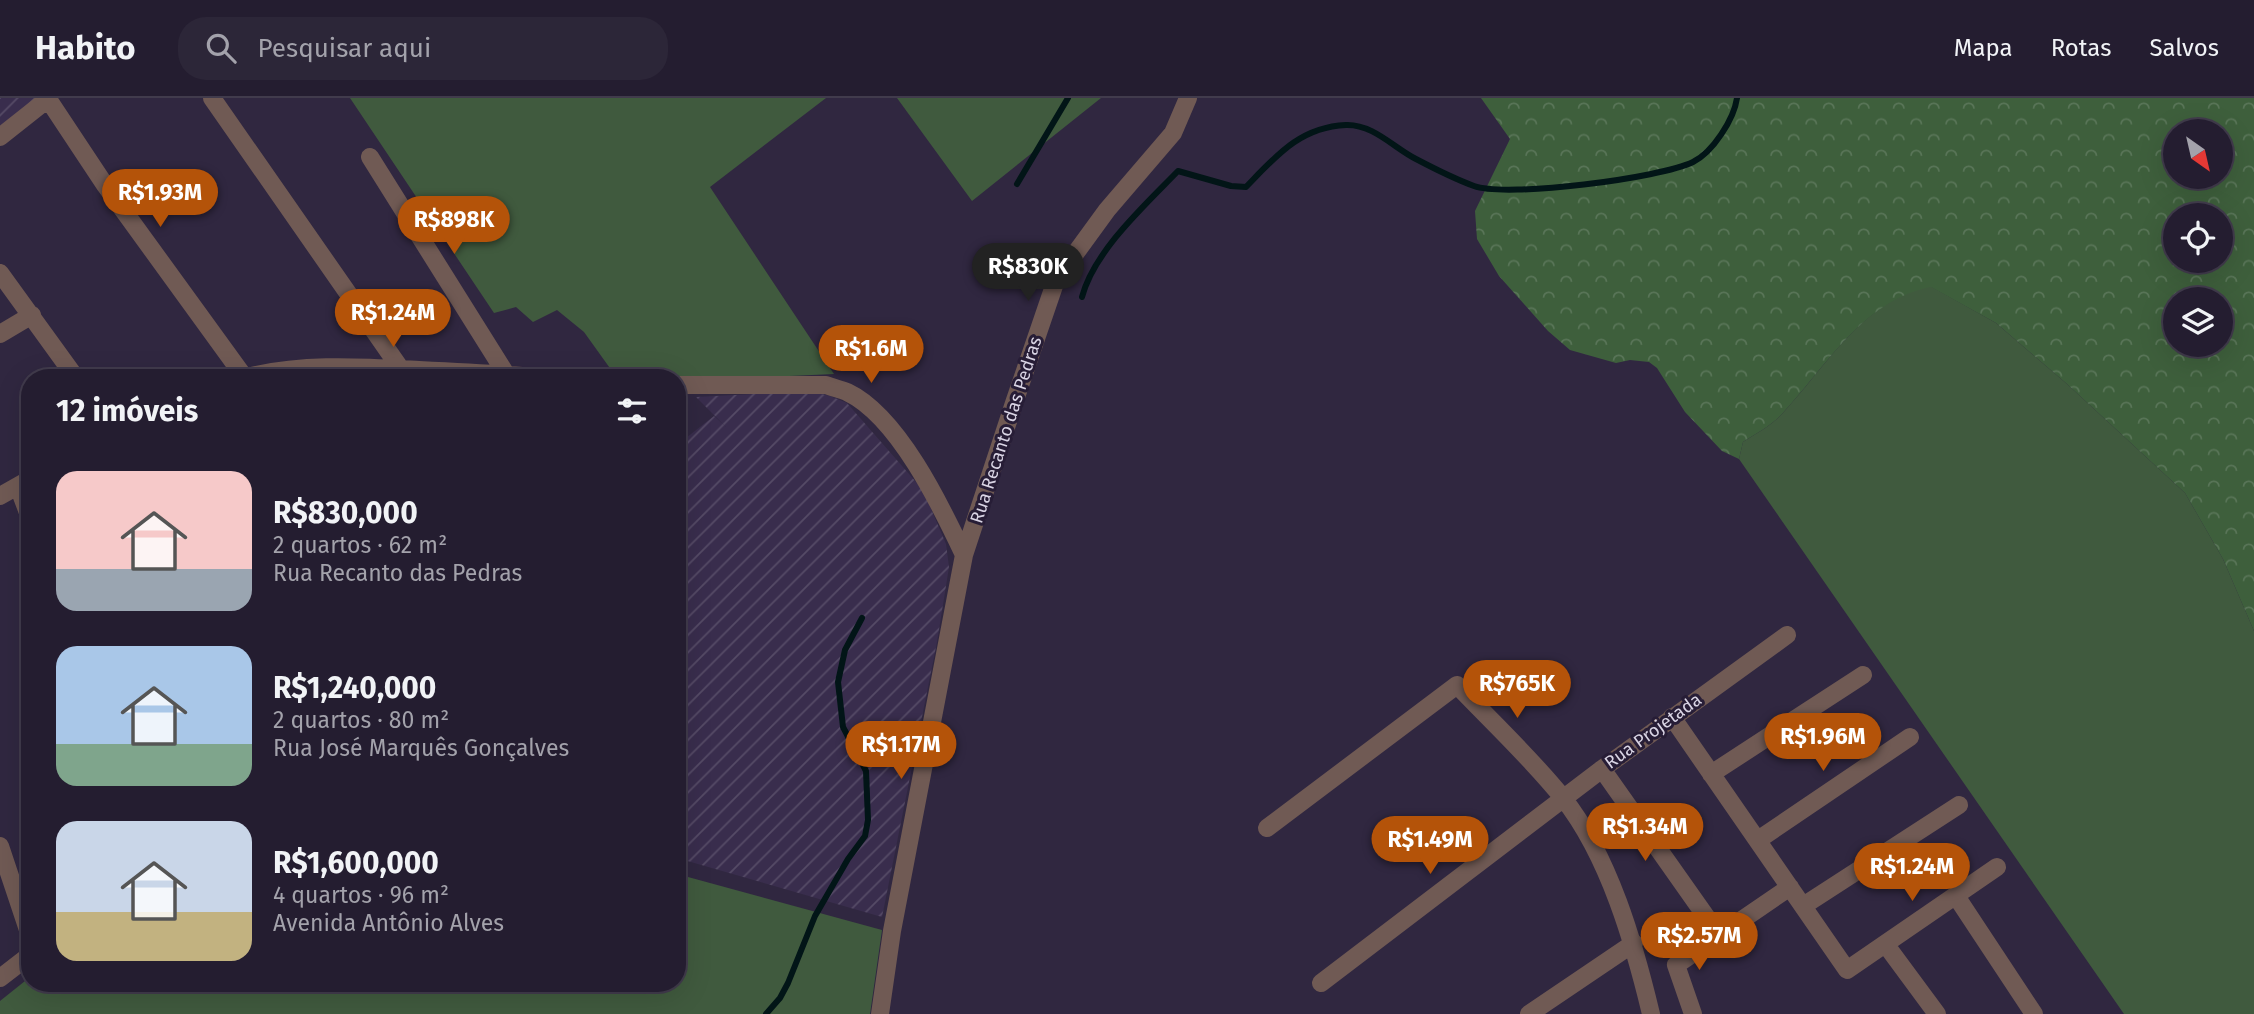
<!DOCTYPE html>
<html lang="pt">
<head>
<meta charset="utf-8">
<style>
	:root { --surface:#241d30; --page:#2c2638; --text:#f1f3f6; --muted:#a3a2ab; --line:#413b4c; --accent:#b45309 }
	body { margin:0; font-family:"Fira Sans",sans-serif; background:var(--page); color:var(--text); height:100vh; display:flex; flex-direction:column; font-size:26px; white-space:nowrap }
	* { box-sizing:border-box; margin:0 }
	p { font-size:23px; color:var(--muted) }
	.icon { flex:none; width:38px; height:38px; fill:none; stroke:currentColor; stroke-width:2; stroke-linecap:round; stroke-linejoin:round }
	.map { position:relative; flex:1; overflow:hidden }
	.panel { position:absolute; left:21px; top:271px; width:665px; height:623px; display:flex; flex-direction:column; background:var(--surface); border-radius:28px; box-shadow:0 7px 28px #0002,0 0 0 2px var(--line) }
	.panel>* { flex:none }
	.needle { width:46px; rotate:146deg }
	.tools { position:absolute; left:2163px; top:21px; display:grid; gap:14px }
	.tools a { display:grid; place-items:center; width:70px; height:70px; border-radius:50%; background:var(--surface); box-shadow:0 7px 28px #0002,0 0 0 2px var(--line); font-size:35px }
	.price { position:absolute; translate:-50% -60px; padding:0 16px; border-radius:24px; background:var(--accent); color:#fff; font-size:23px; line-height:46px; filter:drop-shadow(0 2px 4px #0008) }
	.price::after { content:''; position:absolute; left:50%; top:42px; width:21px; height:16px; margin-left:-10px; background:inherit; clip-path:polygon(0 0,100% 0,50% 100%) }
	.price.active { background:#222; color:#fff }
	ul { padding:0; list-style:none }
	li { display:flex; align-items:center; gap:21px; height:175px; padding:0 35px }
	li span { display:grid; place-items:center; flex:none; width:196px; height:140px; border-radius:21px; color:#555 }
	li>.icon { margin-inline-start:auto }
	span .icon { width:84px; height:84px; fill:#fffc; stroke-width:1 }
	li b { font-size:30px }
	h2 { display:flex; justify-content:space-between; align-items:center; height:84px; padding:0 35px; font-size:30px }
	header { display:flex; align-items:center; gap:42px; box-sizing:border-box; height:98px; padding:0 35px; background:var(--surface); border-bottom:2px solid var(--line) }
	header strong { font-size:33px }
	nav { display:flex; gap:38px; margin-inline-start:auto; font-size:24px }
	.search { width:490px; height:63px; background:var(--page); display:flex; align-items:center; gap:18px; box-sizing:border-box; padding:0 24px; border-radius:28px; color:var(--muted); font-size:26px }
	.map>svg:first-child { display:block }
</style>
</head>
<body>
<header>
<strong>Habito</strong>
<div class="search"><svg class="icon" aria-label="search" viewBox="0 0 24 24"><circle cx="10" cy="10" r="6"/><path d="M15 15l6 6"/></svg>Pesquisar aqui</div>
<nav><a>Mapa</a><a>Rotas</a><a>Salvos</a></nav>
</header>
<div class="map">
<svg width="2254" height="916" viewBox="0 0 2254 916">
	<defs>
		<pattern id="industrial-furrows" width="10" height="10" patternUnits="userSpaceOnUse" patternTransform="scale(1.75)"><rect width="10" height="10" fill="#392d4d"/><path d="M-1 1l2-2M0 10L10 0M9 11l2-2" fill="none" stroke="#554b66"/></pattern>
		<pattern id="forest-crowns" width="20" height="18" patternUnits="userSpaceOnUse" patternTransform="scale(1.75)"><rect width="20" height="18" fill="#3e5f3c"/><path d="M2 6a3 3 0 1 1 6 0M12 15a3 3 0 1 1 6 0" fill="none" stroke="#597558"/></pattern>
	</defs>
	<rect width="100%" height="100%" fill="#302740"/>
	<path fill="url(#industrial-furrows)" d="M 0,0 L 37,0 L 0,28 Z
		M 809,293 L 830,298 L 847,305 L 923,392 L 946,446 L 949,469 L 937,544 L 882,819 L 677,760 L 677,347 L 714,318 L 726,329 L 696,299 Z"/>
	<path fill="#405a3e" d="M 350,0 L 826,0 L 710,89 L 834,276 L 677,283 L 677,280 L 617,280 L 584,234 L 557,212 L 533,224 L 516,209 L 494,215 Z
		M 897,0 L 1101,0 L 972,103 Z
		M 1930,188 L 1996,225 L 2067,286 L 2185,395 L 2223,461 L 2254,533 L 2254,916 L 2124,916 L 1739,361 L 1743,344 C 1756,336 1772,327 1782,316 C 1827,268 1862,203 1930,188 Z
		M 677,776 L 882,832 L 870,916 L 0,916 L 0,903 L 30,879 L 30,886 L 677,886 Z"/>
	<path fill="url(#forest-crowns)" fill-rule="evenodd" d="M 1481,0 L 2254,0 L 2254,533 L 2223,461 L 2185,395 L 2067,286 L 1996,225 L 1931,189 C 1863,202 1826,269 1782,316 C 1772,327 1756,336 1743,344 L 1739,361 L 1722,353 L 1685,314 L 1657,270 L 1649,264 L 1630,262 L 1616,265 L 1570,252 L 1548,233 L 1499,178 L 1477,141 L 1475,113 L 1510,41 ZM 2175,33 L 2221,33 L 2221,79 L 2175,79 ZM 2175,117 L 2221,117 L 2221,163 L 2175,163 ZM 2175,201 L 2221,201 L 2221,247 L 2175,247 Z"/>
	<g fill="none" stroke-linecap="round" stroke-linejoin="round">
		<path stroke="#021517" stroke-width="6" d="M 1017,86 L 1068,0
			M 1082,199 C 1094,153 1146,106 1178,73 L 1231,88 L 1246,89 C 1276,58 1300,29 1346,27 C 1373,26 1394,50 1416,61 C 1435,71 1455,81 1474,88 C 1507,100 1661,80 1693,64 C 1713,54 1734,21 1737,0
			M 766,916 L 780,900 L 788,885 L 815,818 L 848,761 L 865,738 L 868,722 L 866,673 L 843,629 L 838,584 L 845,552 L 862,520"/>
		<path stroke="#705a54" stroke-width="18" d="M 212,0 L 407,280
			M 0,39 L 48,1 L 105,87 L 245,280
			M 370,59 L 506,276
			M 0,175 L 76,280
			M 0,236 L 32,217
			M 243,280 C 301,265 360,269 419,272 C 462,274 505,276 547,280
			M 677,287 L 826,287 C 833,290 841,291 847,294 C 898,318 941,408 964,457
			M 18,388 L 30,420
			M 0,398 L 30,381
			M 1672,619 L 1847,872 L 1997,769
			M 1602,671 L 1719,837
			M 1711,676 L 1863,577
			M 1267,730 L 1457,587 C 1492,624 1531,660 1563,700 C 1609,758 1634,845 1651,916
			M 1758,742 L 1910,639
			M 0,748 L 30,838
			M 1956,798 L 2034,916
			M 1803,808 L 1959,707
			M 1886,847 L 1937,916
			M 0,880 L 30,857
			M 1321,885 L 1602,671 L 1787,537
			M 880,916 L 892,833 L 964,457 L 1014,305 L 1056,182 L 1107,112 L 1173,35 L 1188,0
			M 1529,916 L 1634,845
			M 1693,916 L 1676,867 L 1790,789"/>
	</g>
	<g text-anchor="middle" stroke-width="6" stroke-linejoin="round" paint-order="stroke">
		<g font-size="18" fill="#d9d4e4" stroke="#271d36">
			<text transform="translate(1006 332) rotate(-72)" y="6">Rua Recanto das Pedras</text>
			<text transform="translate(1653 633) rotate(-36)" y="6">Rua Projetada</text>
		</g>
	</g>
</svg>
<div class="tools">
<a><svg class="needle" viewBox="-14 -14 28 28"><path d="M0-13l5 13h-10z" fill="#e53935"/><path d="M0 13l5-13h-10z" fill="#a3a2ab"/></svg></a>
<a><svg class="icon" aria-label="locate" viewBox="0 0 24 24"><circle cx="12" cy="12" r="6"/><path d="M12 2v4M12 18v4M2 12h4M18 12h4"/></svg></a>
<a><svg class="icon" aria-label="layers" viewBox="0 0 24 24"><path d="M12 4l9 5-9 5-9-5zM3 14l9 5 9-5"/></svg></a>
</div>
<b class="price" style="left:160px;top:131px">R$1.93M</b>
<b class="price" style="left:454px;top:158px">R$898K</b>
<b class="price active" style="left:1028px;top:205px">R$830K</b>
<b class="price" style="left:393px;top:251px">R$1.24M</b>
<b class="price" style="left:871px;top:287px">R$1.6M</b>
<b class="price" style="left:1517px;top:622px">R$765K</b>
<b class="price" style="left:1823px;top:675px">R$1.96M</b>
<b class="price" style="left:901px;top:683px">R$1.17M</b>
<b class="price" style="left:1645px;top:765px">R$1.34M</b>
<b class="price" style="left:1430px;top:778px">R$1.49M</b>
<b class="price" style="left:1912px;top:805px">R$1.24M</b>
<b class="price" style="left:1699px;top:874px">R$2.57M</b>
<section class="panel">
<h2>12 imóveis<svg class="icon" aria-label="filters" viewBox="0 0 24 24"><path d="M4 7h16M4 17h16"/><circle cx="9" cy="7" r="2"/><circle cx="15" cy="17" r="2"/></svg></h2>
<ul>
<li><span style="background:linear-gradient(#f6c9c9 70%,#9aa5b1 0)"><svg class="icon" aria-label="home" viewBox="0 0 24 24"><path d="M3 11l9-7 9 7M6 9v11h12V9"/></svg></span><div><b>R$830,000</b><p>2 quartos · 62 m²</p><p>Rua Recanto das Pedras</p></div></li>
<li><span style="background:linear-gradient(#a9c7e8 70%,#7fa58c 0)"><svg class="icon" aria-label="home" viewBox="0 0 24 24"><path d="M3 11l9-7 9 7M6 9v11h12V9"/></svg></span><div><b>R$1,240,000</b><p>2 quartos · 80 m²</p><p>Rua José Marquês Gonçalves</p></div></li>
<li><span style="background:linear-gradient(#c9d6e8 65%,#c2b280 0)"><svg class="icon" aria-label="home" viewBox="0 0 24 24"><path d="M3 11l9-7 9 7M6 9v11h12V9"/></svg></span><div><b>R$1,600,000</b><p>4 quartos · 96 m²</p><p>Avenida Antônio Alves</p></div></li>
</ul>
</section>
</div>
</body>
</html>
